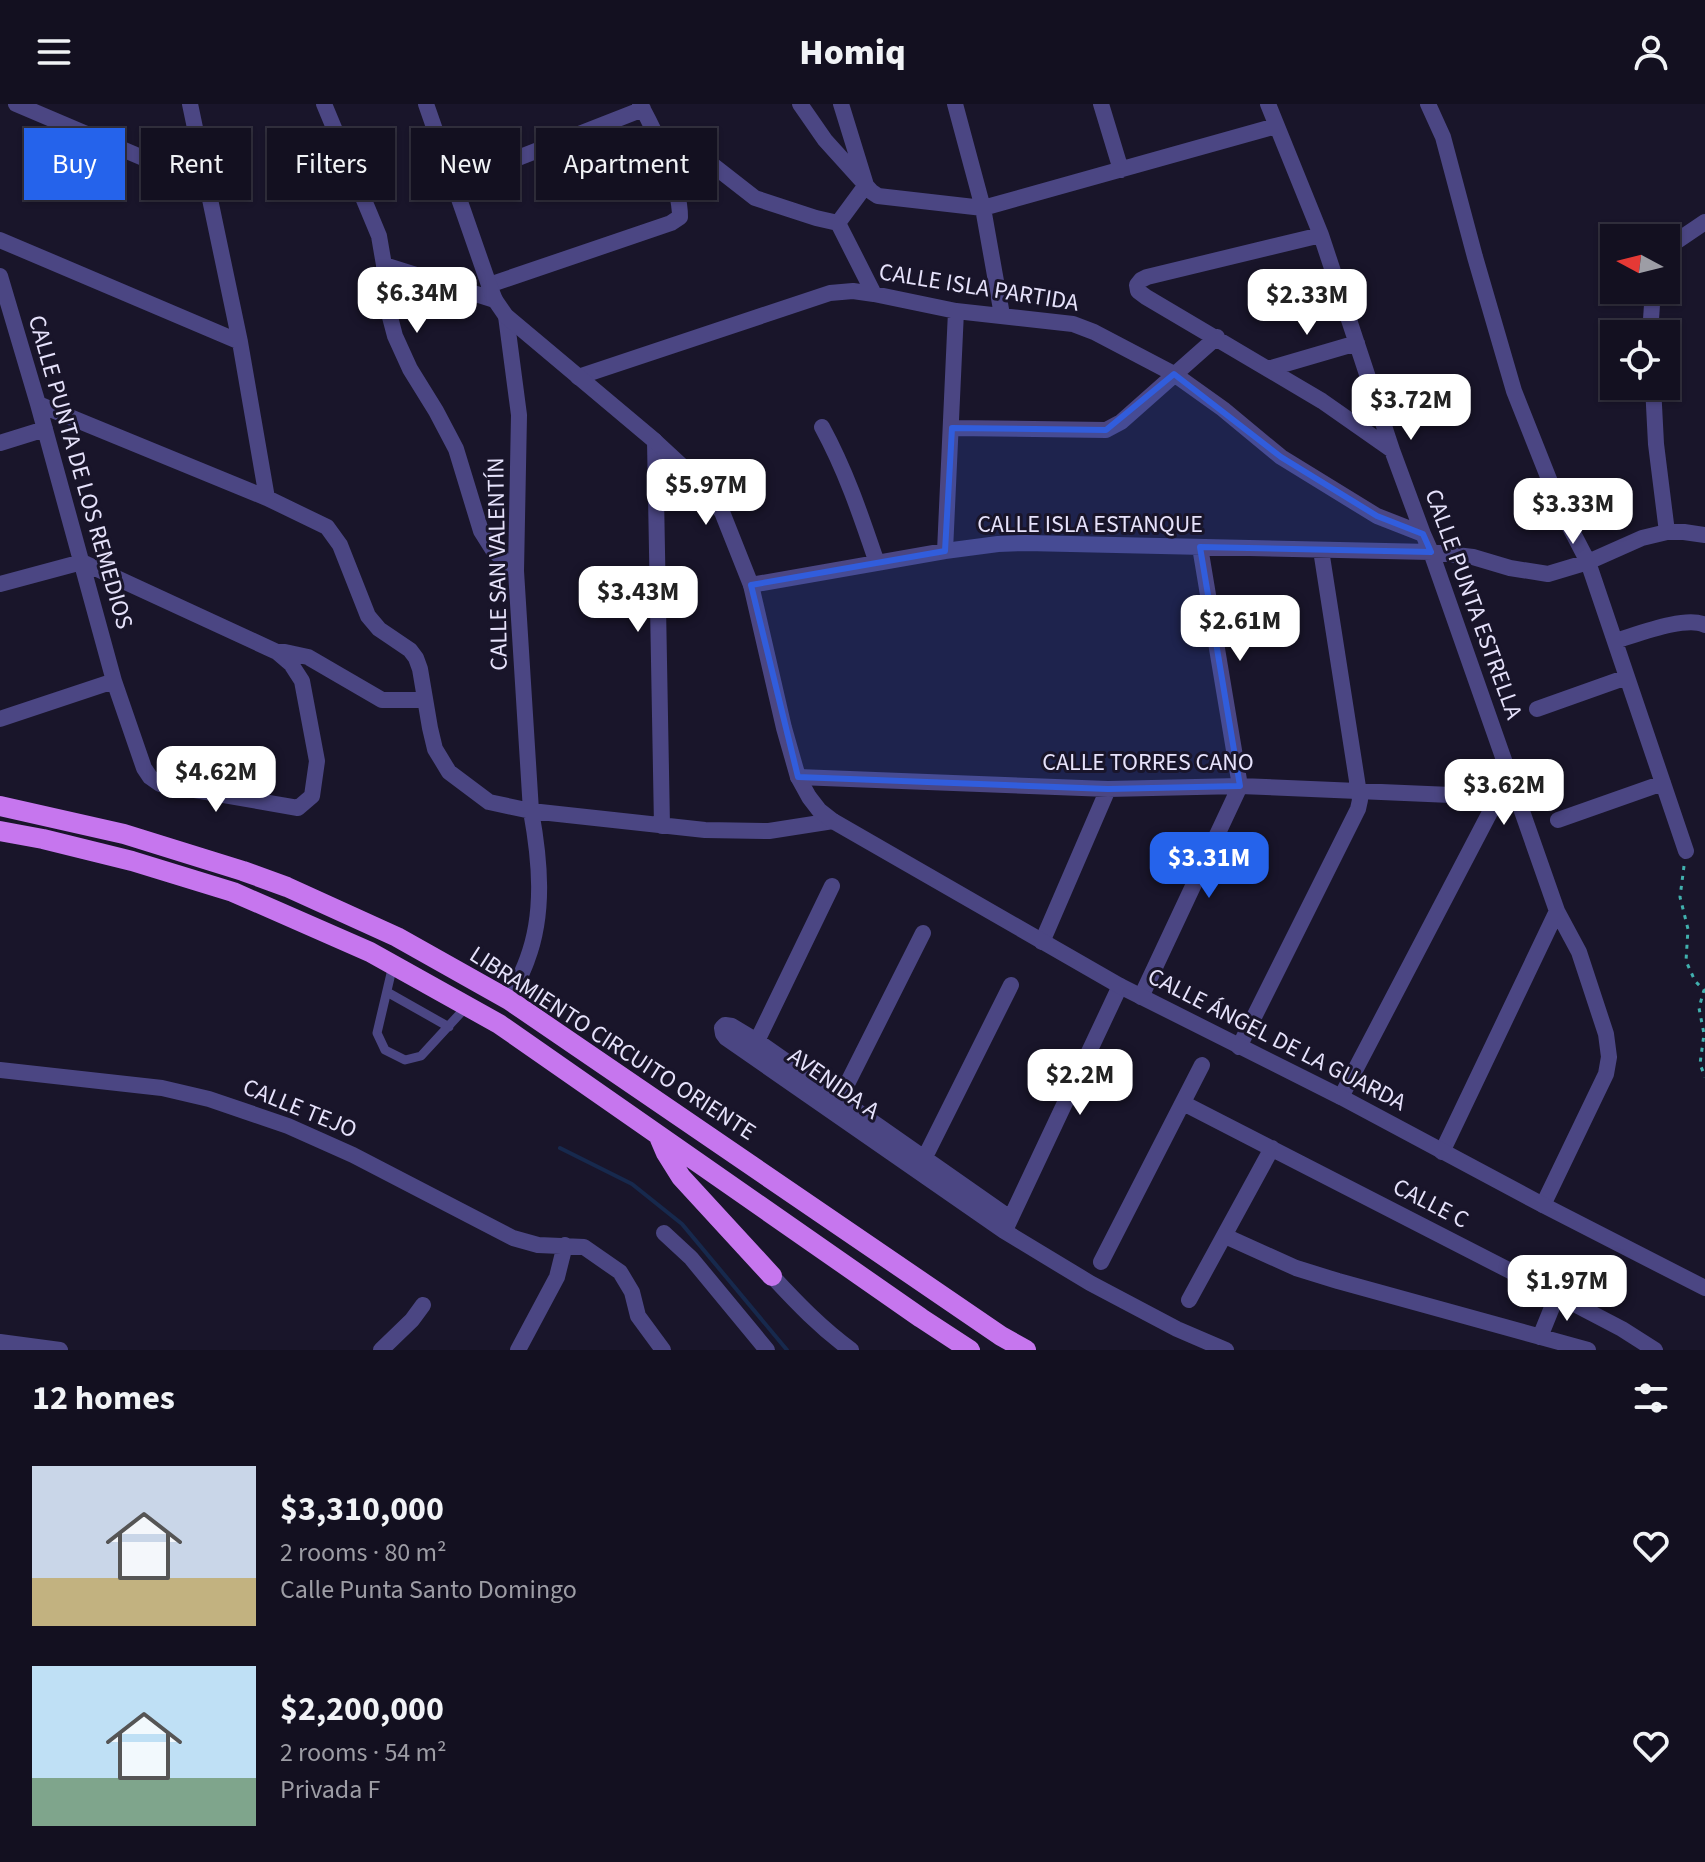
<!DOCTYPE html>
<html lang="en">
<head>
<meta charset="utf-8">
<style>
	:root { --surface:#131020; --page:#201e2d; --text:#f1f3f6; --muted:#9d9da5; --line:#32303e; --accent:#2563eb }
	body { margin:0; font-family:"Source Sans 3",sans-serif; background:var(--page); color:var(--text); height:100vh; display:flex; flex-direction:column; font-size:30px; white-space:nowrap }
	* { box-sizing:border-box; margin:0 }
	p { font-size:26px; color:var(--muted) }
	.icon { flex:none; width:44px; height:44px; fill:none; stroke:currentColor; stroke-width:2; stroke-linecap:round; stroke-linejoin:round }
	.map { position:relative; height:1246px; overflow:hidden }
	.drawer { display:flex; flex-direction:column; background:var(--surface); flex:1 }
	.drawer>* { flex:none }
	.top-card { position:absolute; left:24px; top:24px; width:800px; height:72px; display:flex; gap:16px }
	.needle { width:52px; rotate:277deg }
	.buttons { position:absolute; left:1600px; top:120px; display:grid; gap:16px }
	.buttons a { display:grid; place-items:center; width:80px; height:80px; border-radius:0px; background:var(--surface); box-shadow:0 2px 6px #0004,0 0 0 2px var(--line); font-size:40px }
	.price { position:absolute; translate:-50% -68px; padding:0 18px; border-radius:16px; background:#fff; color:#222; font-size:26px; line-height:52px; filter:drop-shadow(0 2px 4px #0008) }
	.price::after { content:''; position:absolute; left:50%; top:48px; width:24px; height:18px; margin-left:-12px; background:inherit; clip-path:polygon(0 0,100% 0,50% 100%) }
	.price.selected { background:var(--accent); color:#fff }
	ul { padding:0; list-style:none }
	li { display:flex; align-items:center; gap:24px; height:200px; padding:0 32px }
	li span { display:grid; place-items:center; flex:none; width:224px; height:160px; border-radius:0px; color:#555 }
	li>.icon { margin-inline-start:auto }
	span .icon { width:96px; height:96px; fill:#fffc; stroke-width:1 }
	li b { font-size:34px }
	h2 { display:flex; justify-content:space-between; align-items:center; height:96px; padding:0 32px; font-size:34px }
	.chip { padding:0 28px; border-radius:0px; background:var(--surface); box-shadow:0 2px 6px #0004,0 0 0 2px var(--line); font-size:28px; line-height:72px }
	.chip.selected { background:var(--accent); color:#fff }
	header { display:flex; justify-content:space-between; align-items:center; height:104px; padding:0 32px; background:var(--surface); font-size:36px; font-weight:800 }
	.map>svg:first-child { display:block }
</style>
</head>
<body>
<header><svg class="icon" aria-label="menu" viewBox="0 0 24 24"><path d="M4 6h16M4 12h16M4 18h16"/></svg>Homiq<svg class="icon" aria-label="person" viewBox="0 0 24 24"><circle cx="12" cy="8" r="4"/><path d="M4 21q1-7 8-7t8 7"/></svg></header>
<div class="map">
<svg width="1705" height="1246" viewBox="0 0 1705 1246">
	<rect width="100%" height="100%" fill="#19152a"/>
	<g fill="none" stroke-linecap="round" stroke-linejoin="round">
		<path stroke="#17294d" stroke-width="4" d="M 560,1044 L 632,1080 L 682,1120 L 787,1246"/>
		<path stroke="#41b0ae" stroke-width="3" stroke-dasharray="4 6" stroke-linecap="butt" d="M 1684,762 L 1680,793 L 1688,825 L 1686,857 L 1695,877 L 1704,886 L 1699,904 L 1704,930 L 1700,960 L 1705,973"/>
		<path stroke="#4b4683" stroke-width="9" d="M 393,861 L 377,929 L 385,946 L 405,956 L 421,952 L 467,902
			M 387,888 L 449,923"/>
		<path stroke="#4b4683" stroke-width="16" d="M 16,0 L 209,82
			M 190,0 L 240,238 L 267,394
			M 324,0 L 379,132 L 384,161 L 386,198 L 395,232 L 410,265 L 436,307 L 456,345 L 481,427 L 493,446 L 516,467
			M 800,0 L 825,36 L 872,88 L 878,92 L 983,104 L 1276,22
			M 955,0 L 983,104 L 1002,211
			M 1101,0 L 1121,66
			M 1268,0 L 1321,131 L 1392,346 L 1423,430 L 1431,448 L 1557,807 L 1579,848 L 1606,930 L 1609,953 L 1606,970 L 1543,1101
			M 1428,0 L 1443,33 L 1475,153 L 1514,287 L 1562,408 L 1588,458 L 1686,747
			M 661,40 L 705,55 L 755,94 L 816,114 L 838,119
			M 454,79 L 643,5
			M 838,119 L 866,81 L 841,0
			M 838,119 L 874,190
			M 1321,131 L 1147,173 L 1141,176 L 1137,181 L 1138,187 L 1146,193 L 1322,297 L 1392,346
			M 0,136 L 240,238
			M 1666,150 L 1671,141 L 1705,118
			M 384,161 L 495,196
			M 0,172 L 38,300 L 114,577 L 144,664 L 150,673 L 160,680 L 298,704 L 312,692 L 317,657 L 302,577 L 291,560 L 277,548 L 82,458 L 0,480
			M 489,181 L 671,119 L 680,113 C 680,80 656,29 640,0
			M 506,212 L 519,311 L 516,467 L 531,707 C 540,756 545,809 527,856 C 522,870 515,883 509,896
			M 1650,230 L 1653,186
			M 1268,265 L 1357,239
			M 578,273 L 830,189 L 853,187 L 874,190 L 956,207 L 1073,220 L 1094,228 L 1174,270 L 1223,305 L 1281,353 L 1377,412 L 1423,430
			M 1653,282 L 1656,340 L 1667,428
			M 38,300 L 267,394 L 327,423 L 340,441 L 368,512 L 379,525 L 410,546 L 416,554 L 420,565 L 430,624 L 435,645 L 449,668 L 489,698 L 531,707 L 705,726 L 769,727 L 833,717
			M 822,323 C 846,367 861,412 877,459
			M 952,324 L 1106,326 L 1121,318 L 1217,233
			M 655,337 L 662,722
			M 0,339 L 45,325
			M 945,447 L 956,207
			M 751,481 L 945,447 L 998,440 L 1026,439 L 1431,448 L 1473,453 L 1510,464 L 1548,470 L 1588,458 L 1642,434 L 1667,428 L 1684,428 L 1705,431
			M 1615,537 C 1636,531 1686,511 1705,521
			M 277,548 L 285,548 L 308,553 L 382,596 L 425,596
			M 1537,605 L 1627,573
			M 0,615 L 114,577
			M 798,673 L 1108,685 L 1240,682 L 1498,693
			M 1558,716 L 1663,679
			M 1042,838 L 1108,685
			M 1141,893 L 1240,682 L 1200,443
			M 757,937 L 832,782
			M 1239,943 L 1358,705 L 1360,696 L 1321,446
			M 0,966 L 162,984 L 209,995 L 288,1022 L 353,1051 L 513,1134 L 538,1141 L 584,1143 L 620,1168 L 632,1188 L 638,1212 L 663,1246
			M 1341,993 L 1498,693 L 1507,691
			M 840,994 L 923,829
			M 1183,999 L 1557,1191 L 1622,1225 L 1655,1246
			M 1442,1048 L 1557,807
			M 925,1053 L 1011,881
			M 1010,1114 L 757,937 L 732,922 L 725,921 L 722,924 L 723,930 L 726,934 L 1004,1127 L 1090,1179 L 1177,1225 L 1226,1246
			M 1007,1122 L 1120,882
			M 664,1129 L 691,1154 L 767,1246
			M 1225,1132 L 1296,1164 L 1338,1177 L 1588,1246
			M 1101,1158 L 1202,961
			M 772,1172 C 797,1199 821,1224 851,1246
			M 1189,1196 L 1272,1044
			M 1540,1233 L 1557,1191
			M 0,1238 L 60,1246
			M 381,1246 L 412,1216 L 423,1201
			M 518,1246 L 557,1173 L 565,1141"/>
		<path stroke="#4b4683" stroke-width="16" d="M 426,0 L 489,181 L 495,196 L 506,212 L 655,337 L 695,374 L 722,408 L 751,481 L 784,624 L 798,673 L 809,693 L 819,706 L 833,717 L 1120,882 L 1341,993 L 1543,1101 L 1705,1184"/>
		<path stroke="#c676ee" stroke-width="20" d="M 0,702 L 124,730 L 243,767 L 287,783 L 397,833 L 509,896 L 1001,1232 L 1026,1246
			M 0,727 L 43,735 L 132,757 L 233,788 L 370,848 L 499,920 L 921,1214 L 970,1246
			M 660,1035 L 666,1049 L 681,1073 L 772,1172"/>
	</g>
	<path fill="#315ddc" fill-opacity="0.2" stroke="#315ddc" stroke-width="6" stroke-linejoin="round" d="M 1174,270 L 1281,353 L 1377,412 L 1423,430 L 1431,448 L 1200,443 L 1240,682 L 1108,685 L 798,673 L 751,481 L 945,447 L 952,324 L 1106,326 Z"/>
	<g text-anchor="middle" stroke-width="6" stroke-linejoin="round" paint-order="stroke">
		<g font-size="24" fill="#e6e2fb" stroke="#19152a">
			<text transform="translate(979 183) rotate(9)" y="8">CALLE ISLA PARTIDA</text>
			<text transform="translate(81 368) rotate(74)" y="8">CALLE PUNTA DE LOS REMEDIOS</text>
			<text x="1090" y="428">CALLE ISLA ESTANQUE</text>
			<text transform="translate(497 460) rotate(-91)" y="8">CALLE SAN VALENTÍN</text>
			<text transform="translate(1474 500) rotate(70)" y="8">CALLE PUNTA ESTRELLA</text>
			<text x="1148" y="666">CALLE TORRES CANO</text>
			<text transform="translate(1277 935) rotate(27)" y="8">CALLE ÁNGEL DE LA GUARDA</text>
			<text transform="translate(613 939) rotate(33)" y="8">LIBRAMIENTO CIRCUITO ORIENTE</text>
			<text transform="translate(834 979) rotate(35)" y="8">AVENIDA A</text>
			<text transform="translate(300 1004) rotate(22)" y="8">CALLE TEJO</text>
			<text transform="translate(1431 1099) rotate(27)" y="8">CALLE C</text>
		</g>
	</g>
</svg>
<div class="buttons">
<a><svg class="needle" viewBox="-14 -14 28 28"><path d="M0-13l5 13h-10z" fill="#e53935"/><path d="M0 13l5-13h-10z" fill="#9d9da5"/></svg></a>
<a><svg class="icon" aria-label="locate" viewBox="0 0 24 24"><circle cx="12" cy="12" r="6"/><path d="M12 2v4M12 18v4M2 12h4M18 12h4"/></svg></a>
</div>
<b class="price" style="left:417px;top:231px">$6.34M</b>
<b class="price" style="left:1307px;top:233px">$2.33M</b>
<b class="price" style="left:1411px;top:338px">$3.72M</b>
<b class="price" style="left:706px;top:423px">$5.97M</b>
<b class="price" style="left:1573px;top:442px">$3.33M</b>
<b class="price" style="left:638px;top:530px">$3.43M</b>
<b class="price" style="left:1240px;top:559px">$2.61M</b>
<b class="price" style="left:216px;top:710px">$4.62M</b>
<b class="price" style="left:1504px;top:723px">$3.62M</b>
<b class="price selected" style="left:1209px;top:796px">$3.31M</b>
<b class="price" style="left:1080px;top:1013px">$2.2M</b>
<b class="price" style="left:1567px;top:1219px">$1.97M</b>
<div class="top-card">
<a class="chip selected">Buy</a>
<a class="chip">Rent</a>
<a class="chip">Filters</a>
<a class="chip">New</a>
<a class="chip">Apartment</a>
</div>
</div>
<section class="drawer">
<h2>12 homes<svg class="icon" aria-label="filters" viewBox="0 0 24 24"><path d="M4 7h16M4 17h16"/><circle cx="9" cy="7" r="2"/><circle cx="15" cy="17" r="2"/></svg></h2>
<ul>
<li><span style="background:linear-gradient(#c9d6e8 70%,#c2b280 0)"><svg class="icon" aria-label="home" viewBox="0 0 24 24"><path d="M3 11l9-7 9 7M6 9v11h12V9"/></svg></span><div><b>$3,310,000</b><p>2 rooms · 80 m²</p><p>Calle Punta Santo Domingo</p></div><svg class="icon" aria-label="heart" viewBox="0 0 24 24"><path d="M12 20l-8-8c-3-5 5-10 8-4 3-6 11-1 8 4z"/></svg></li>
<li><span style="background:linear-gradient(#bfe0f5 70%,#7fa58c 0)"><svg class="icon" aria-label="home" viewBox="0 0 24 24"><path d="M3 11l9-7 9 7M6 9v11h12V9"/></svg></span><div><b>$2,200,000</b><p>2 rooms · 54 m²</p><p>Privada F</p></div><svg class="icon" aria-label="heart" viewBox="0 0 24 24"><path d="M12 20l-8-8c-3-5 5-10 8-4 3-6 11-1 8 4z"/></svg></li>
</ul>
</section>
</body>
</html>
